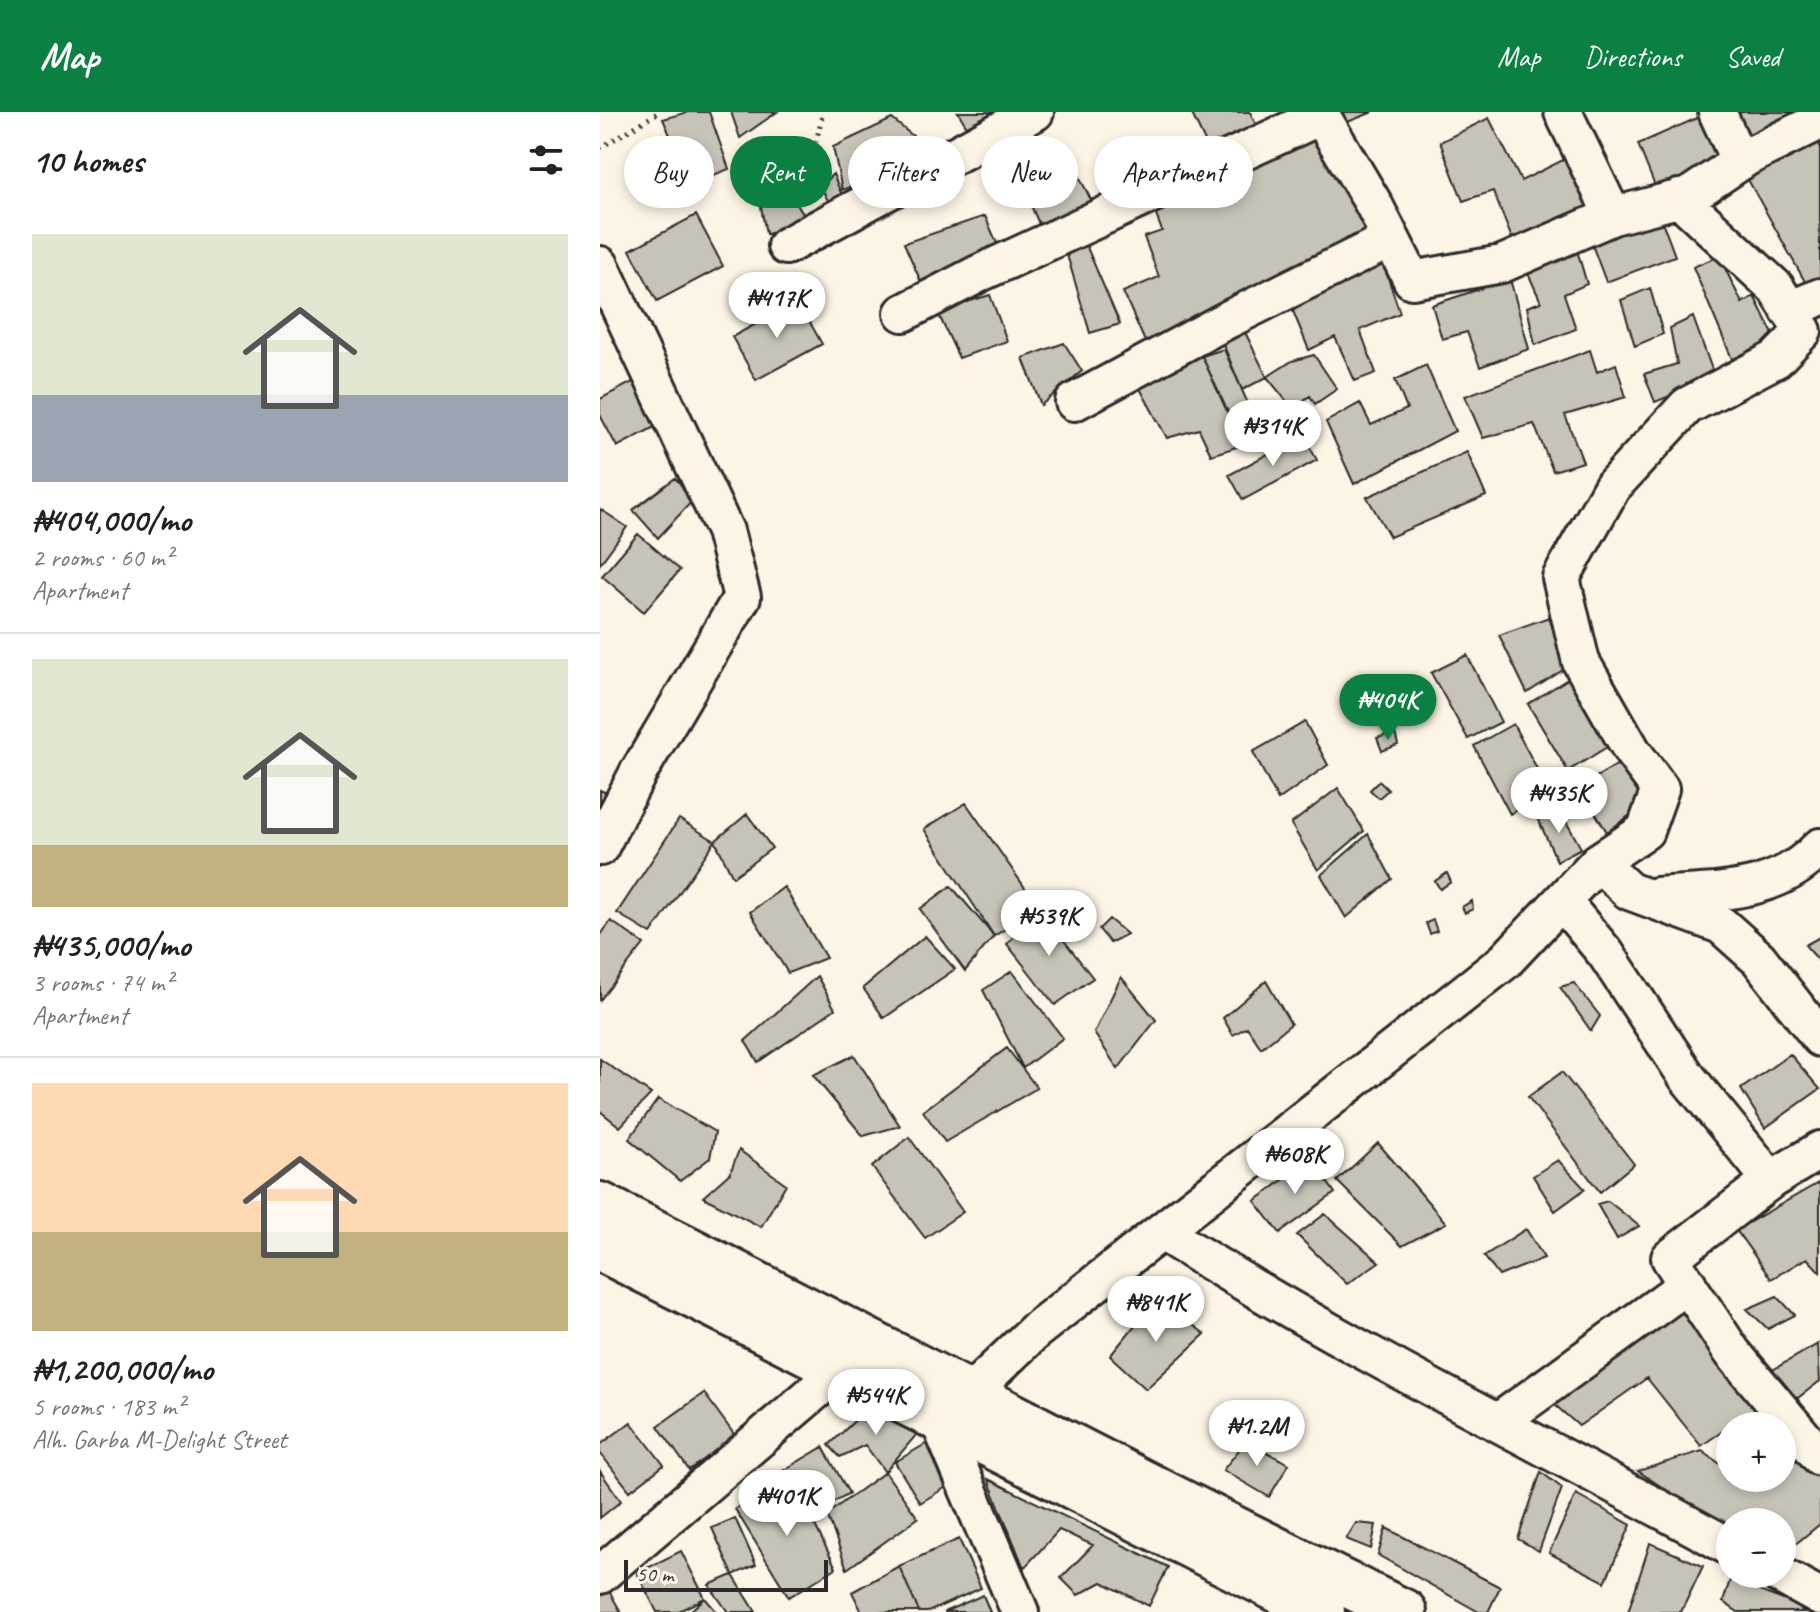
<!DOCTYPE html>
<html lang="en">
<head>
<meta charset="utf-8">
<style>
	:root { --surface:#fff; --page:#f2f2f2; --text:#222; --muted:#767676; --line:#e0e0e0; --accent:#0b8043 }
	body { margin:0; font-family:Caveat,sans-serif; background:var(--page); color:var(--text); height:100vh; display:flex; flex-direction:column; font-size:30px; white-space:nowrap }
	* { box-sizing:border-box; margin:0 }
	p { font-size:26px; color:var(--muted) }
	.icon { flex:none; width:44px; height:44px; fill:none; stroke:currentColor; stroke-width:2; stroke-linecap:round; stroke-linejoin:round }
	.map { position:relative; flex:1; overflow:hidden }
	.side { display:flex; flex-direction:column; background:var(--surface); width:600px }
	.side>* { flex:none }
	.guide { position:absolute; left:24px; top:24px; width:760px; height:72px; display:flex; gap:16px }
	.fabs { position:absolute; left:1116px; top:1300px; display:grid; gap:16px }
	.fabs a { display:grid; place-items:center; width:80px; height:80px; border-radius:50%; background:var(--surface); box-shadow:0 4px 12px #0003; font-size:40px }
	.scale { position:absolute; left:24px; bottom:20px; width:204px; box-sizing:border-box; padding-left:8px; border:4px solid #2b2b2b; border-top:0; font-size:22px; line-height:28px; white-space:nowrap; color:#2b2b2b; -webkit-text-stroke:6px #fcf5e5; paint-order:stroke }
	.price { position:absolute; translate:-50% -68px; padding:0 18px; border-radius:28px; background:#fff; color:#222; font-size:26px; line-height:52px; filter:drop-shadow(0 2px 4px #0008) }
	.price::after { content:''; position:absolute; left:50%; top:48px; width:24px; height:18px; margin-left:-12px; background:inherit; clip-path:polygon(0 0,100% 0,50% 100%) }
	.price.selected { background:var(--accent); color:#fff }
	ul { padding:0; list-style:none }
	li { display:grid; align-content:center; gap:16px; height:424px; padding:0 32px }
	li+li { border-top:2px solid var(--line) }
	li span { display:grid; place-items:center; height:248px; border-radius:0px; color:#555 }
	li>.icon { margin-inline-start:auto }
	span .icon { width:144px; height:144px; fill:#fffc; stroke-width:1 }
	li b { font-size:34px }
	h2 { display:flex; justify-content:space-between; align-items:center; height:96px; padding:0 32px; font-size:34px }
	.chip { padding:0 28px; border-radius:36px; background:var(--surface); box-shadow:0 4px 12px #0003; font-size:28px; line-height:72px }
	.chip.selected { background:var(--accent); color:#fff }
	header { display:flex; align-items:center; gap:48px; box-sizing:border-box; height:112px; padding:0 40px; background:var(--accent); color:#fff }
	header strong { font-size:38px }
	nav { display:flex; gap:44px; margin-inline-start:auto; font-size:28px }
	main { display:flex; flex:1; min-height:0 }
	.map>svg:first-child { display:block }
</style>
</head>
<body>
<header>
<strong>Map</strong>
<nav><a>Map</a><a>Directions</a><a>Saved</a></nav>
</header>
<main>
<section class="side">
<h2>10 homes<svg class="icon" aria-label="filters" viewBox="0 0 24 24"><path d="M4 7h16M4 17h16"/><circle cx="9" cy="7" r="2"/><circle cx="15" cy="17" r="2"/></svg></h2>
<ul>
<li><span style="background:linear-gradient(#dfe7d0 65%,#9aa5b1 0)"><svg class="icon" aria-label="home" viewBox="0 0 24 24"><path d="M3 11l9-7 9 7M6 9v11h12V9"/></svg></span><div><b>₦404,000/mo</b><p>2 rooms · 60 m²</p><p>Apartment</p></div></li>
<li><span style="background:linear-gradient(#dfe7d0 75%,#c2b280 0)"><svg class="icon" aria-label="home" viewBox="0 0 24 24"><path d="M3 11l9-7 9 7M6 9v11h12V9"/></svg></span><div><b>₦435,000/mo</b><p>3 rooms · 74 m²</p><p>Apartment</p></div></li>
<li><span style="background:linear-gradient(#ffd9b3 60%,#c2b280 0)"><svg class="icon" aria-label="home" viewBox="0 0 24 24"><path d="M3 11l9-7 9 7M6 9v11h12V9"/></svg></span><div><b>₦1,200,000/mo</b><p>5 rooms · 183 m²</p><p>Alh. Garba M-Delight Street</p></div></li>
</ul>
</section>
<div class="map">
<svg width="1220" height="1500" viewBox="0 0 1220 1500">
	<rect width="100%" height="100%" fill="#fcf5e5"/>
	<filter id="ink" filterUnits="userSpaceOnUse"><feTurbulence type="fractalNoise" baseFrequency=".0125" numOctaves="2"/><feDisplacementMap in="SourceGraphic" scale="16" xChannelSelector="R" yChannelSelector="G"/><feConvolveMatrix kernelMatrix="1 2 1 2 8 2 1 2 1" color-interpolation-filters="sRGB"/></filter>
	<g filter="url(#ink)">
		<path fill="#c8c3b7" stroke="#2b2b2b" stroke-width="2" d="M 88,0 L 109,0 L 129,57 L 91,72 L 63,7 Z
			M 131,0 L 177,0 L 140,26 Z
			M 358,0 L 407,0 L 373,25 Z
			M 591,0 L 650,0 L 658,17 L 608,36 Z
			M 740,0 L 773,0 L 745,11 Z
			M 1129,0 L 1217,0 L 1145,38 Z
			M 1106,2 L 1125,55 L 1059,84 L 1038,32 Z
			M 889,6 L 921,69 L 971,44 L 999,96 L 915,134 L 893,79 L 863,89 L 840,30 Z
			M 292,7 L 335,42 L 242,78 L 233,35 Z
			M 723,16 L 773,125 L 546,232 L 523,180 L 559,165 L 544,125 L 562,119 L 553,95 Z
			M 1220,17 L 1220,169 L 1208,175 L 1142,57 Z
			M 399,40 L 428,85 L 399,87 L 381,41 Z
			M 475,56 L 491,88 L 442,119 L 420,68 Z
			M 176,61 L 212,115 L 166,122 L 156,67 Z
			M 233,62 L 244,88 L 231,94 L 220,74 Z
			M 1059,101 L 1075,144 L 1006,170 L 991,130 Z
			M 96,103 L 123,154 L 57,189 L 30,138 Z
			M 385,104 L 400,138 L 324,177 L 304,131 Z
			M 486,133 L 520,212 L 490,221 L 465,136 Z
			M 977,138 L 987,172 L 964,182 L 976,217 L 935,233 L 927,195 L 941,190 L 927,159 Z
			M 1119,144 L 1142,191 L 1154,184 L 1179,234 L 1135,254 L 1093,155 Z
			M 781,145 L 800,201 L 760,218 L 776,261 L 755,269 L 735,225 L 709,238 L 688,187 Z
			M 910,167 L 929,237 L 880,255 L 867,220 L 842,227 L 832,193 Z
			M 1050,176 L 1063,222 L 1035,234 L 1021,188 Z
			M 390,183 L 407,229 L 359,246 L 337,199 Z
			M 198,189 L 222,232 L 156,268 L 132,225 Z
			M 1093,205 L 1115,266 L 1055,290 L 1044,262 L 1077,252 L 1070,216 Z
			M 642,214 L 667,265 L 642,278 L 621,227 Z
			M 464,231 L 482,259 L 441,293 L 423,246 Z
			M 624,237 L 649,294 L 629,304 L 602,244 Z
			M 990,238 L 997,260 L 1016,252 L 1026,285 L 965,303 L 983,350 L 953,359 L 934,312 L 883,326 L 865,284 Z
			M 714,243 L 737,277 L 715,292 L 710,284 L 692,296 L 667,265 L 692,249 Z
			M 602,244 L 643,333 L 611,343 L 599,317 L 567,326 L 537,271 Z
			M 826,253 L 855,319 L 754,372 L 726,310 L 760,291 L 771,313 L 807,297 L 795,268 Z
			M 40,266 L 64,310 L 17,335 L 0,303 L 0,287 Z
			M 703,323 L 717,348 L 643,388 L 629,363 Z
			M 867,340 L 886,384 L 790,425 L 767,385 Z
			M 75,366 L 94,387 L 58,426 L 33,398 Z
			M 0,397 L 27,415 L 0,452 Z
			M 38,422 L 80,458 L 44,500 L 2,464 Z
			M 949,505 L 966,556 L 927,581 L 899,523 Z
			M 867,543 L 901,610 L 868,627 L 831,561 Z
			M 971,565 L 1012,632 L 968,659 L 928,592 Z
			M 705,610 L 728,653 L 678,688 L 653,640 Z
			M 913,612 L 950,681 L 910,702 L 874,634 Z
			M 795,621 L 798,633 L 782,639 L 777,626 Z
			M 1022,650 L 1045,692 L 1007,720 L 979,675 Z
			M 779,669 L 788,678 L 779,686 L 770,678 Z
			M 738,676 L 764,719 L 718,758 L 691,712 Z
			M 0,678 L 13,684 L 0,708 Z
			M 366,691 L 439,796 L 394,824 L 324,717 Z
			M 959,697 L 981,736 L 957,749 L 938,707 Z
			M 147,702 L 172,736 L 133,765 L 115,729 Z
			M 79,707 L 115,729 L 51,822 L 17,801 Z
			M 768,722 L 792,767 L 746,806 L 721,763 Z
			M 847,761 L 851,770 L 840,777 L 835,769 Z
			M 351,774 L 394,824 L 365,859 L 320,797 Z
			M 184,775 L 226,846 L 188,861 L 150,800 Z
			M 872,789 L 873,797 L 865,801 L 862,795 Z
			M 439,796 L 493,866 L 455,893 L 407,832 Z
			M 509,807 L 527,822 L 510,831 L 499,817 Z
			M 833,808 L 837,819 L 830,822 L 826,811 Z
			M 11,809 L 44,832 L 0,888 L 0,824 Z
			M 325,824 L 355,857 L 284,906 L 263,876 Z
			M 1220,825 L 1220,850 L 1205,833 Z
			M 412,859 L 463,926 L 423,956 L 383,878 Z
			M 217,864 L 235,897 L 158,950 L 145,929 Z
			M 521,865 L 556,908 L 518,957 L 494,921 Z
			M 666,869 L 691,912 L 661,936 L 647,915 L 633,923 L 623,906 Z
			M 974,871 L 1000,904 L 991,919 L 960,875 Z
			M 407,936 L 437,976 L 345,1030 L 323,999 Z
			M 1190,942 L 1220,977 L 1165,1016 L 1141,977 Z
			M 254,943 L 300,1014 L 263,1024 L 213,963 Z
			M 0,947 L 51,982 L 20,1015 L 0,999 Z
			M 962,960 L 1034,1052 L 1000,1080 L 928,985 Z
			M 58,987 L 115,1020 L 110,1046 L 80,1069 L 29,1027 Z
			M 309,1025 L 363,1100 L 325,1126 L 272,1055 Z
			M 778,1031 L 846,1111 L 802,1134 L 737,1069 Z
			M 139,1038 L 186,1072 L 161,1115 L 103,1085 L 130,1061 Z
			M 711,1047 L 735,1081 L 680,1121 L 655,1089 Z
			M 958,1048 L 985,1077 L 955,1099 L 933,1064 Z
			M 1220,1070 L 1220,1160 L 1207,1146 L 1171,1167 L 1136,1118 Z
			M 1008,1089 L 1039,1114 L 1017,1127 L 997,1092 Z
			M 725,1102 L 779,1150 L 747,1172 L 697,1123 Z
			M 926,1117 L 944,1146 L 899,1164 L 884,1144 Z
			M 1177,1184 L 1195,1203 L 1168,1217 L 1147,1197 Z
			M 557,1186 L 605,1222 L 546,1277 L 510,1244 Z
			M 1080,1194 L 1164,1298 L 1130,1314 L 1101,1334 L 1047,1266 L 979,1314 L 955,1293 Z
			M 1218,1232 L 1220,1269 L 1190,1292 L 1169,1260 Z
			M 104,1281 L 136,1325 L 89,1358 L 58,1314 Z
			M 270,1294 L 313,1315 L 317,1322 L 285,1360 L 265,1333 L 240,1345 L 229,1333 Z
			M 31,1310 L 64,1353 L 30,1379 L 0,1341 L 0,1333 Z
			M 646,1329 L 689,1352 L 669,1385 L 623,1358 Z
			M 329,1330 L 353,1371 L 320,1391 L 295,1350 Z
			M 223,1335 L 249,1381 L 210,1403 L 184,1358 Z
			M 1102,1339 L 1130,1359 L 1130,1366 L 1140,1366 L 1150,1373 L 1162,1366 L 1182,1366 L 1182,1355 L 1200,1346 L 1220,1368 L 1220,1412 L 1182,1443 L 1182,1410 L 1130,1410 L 1130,1421 L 1038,1359 Z
			M 0,1359 L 21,1389 L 0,1406 Z
			M 285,1360 L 318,1406 L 247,1457 L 227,1402 Z
			M 941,1360 L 962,1376 L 939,1439 L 918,1427 Z
			M 388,1367 L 568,1455 L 549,1494 L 502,1470 L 478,1483 L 461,1466 L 493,1433 L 459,1418 L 424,1456 Z
			M 182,1368 L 210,1403 L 236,1456 L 189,1485 L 135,1397 Z
			M 976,1382 L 1031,1413 L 1005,1470 L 949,1441 Z
			M 135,1406 L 156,1453 L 133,1463 L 112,1416 Z
			M 756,1411 L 776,1413 L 771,1437 L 746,1427 Z
			M 786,1416 L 900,1475 L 888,1500 L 879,1500 L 778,1443 Z
			M 359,1427 L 381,1476 L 328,1500 L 319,1500 L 299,1454 Z
			M 1050,1431 L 1103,1454 L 1081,1500 L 1028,1500 Z
			M 81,1439 L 105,1486 L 77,1500 L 57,1500 L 37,1461 Z
			M 299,1454 L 319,1500 L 262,1500 L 252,1480 Z
			M 133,1463 L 156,1500 L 128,1500 L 109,1473 Z
			M 1130,1468 L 1207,1497 L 1205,1500 L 1138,1500 L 1123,1490 Z
			M 9,1479 L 21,1500 L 0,1500 L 0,1484 Z
			M 383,1483 L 390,1500 L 344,1500 Z
			M 105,1486 L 117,1500 L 89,1500 Z"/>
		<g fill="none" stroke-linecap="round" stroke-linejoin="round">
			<defs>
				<path id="minor" d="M 719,0 L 773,91 L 812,168 L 902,152 L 1013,104 L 1089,84 L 1147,45 L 1220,9
					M 963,0 L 1013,104
					M 1117,0 L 1140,50
					M 186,134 L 435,0
					M 0,153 L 125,419 L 142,485 L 38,661 L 0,735
					M 1189,198 L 1220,185
					M 303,201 L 380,161 L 721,4
					M 474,290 L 629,207 L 791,127
					M 998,750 L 1029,779 L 1121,813 L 1159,847 L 1220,926
					M 1056,784 C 1117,779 1176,783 1220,735
					M 962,789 L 1006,842 L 1087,965 L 1171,1068
					M 1220,1038 L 1171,1068 L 1070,1146 L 1132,1240 L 1220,1345
					M 564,1121 C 746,1237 941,1331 1130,1435
					M 371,1280 L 435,1219 L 905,849 L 998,750 L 1045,719 L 1060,677 L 1032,639 L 981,550 L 961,466 L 1012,375 L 1087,294 L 1176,247 L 1203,219 L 1176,176 L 1079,86
					M 345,1291 L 339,1309 L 420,1500
					M 898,1310 L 1088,1172
					M 1178,1462 L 1220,1485
					M 0,1463 L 240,1258"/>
				<path id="major" d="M 0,1093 C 269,1227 533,1370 804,1500
					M 0,1136 L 722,1500"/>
			</defs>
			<use href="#minor" stroke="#2b2b2b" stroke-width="42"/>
			<use href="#major" stroke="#2b2b2b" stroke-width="50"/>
			<path stroke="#2b2b2b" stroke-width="5" stroke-dasharray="2 6" stroke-linecap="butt" d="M 0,36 L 59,0
				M 218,85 L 211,52 L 223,0"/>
			<use href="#minor" stroke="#fcf5e5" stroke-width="36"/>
			<use href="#major" stroke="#fcf5e5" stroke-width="44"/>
		</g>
	</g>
</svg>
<div class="fabs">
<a>+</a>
<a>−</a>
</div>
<div class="scale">50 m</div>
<b class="price" style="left:177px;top:228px">₦417K</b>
<b class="price" style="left:673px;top:356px">₦314K</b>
<b class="price selected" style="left:788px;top:630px">₦404K</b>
<b class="price" style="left:959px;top:723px">₦435K</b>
<b class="price" style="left:449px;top:846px">₦539K</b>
<b class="price" style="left:695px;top:1084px">₦608K</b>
<b class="price" style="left:556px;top:1232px">₦841K</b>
<b class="price" style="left:276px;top:1325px">₦544K</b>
<b class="price" style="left:657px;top:1356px">₦1.2M</b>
<b class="price" style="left:187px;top:1426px">₦401K</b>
<div class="guide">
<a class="chip">Buy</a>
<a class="chip selected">Rent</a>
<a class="chip">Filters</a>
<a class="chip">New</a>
<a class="chip">Apartment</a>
</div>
</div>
</main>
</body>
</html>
